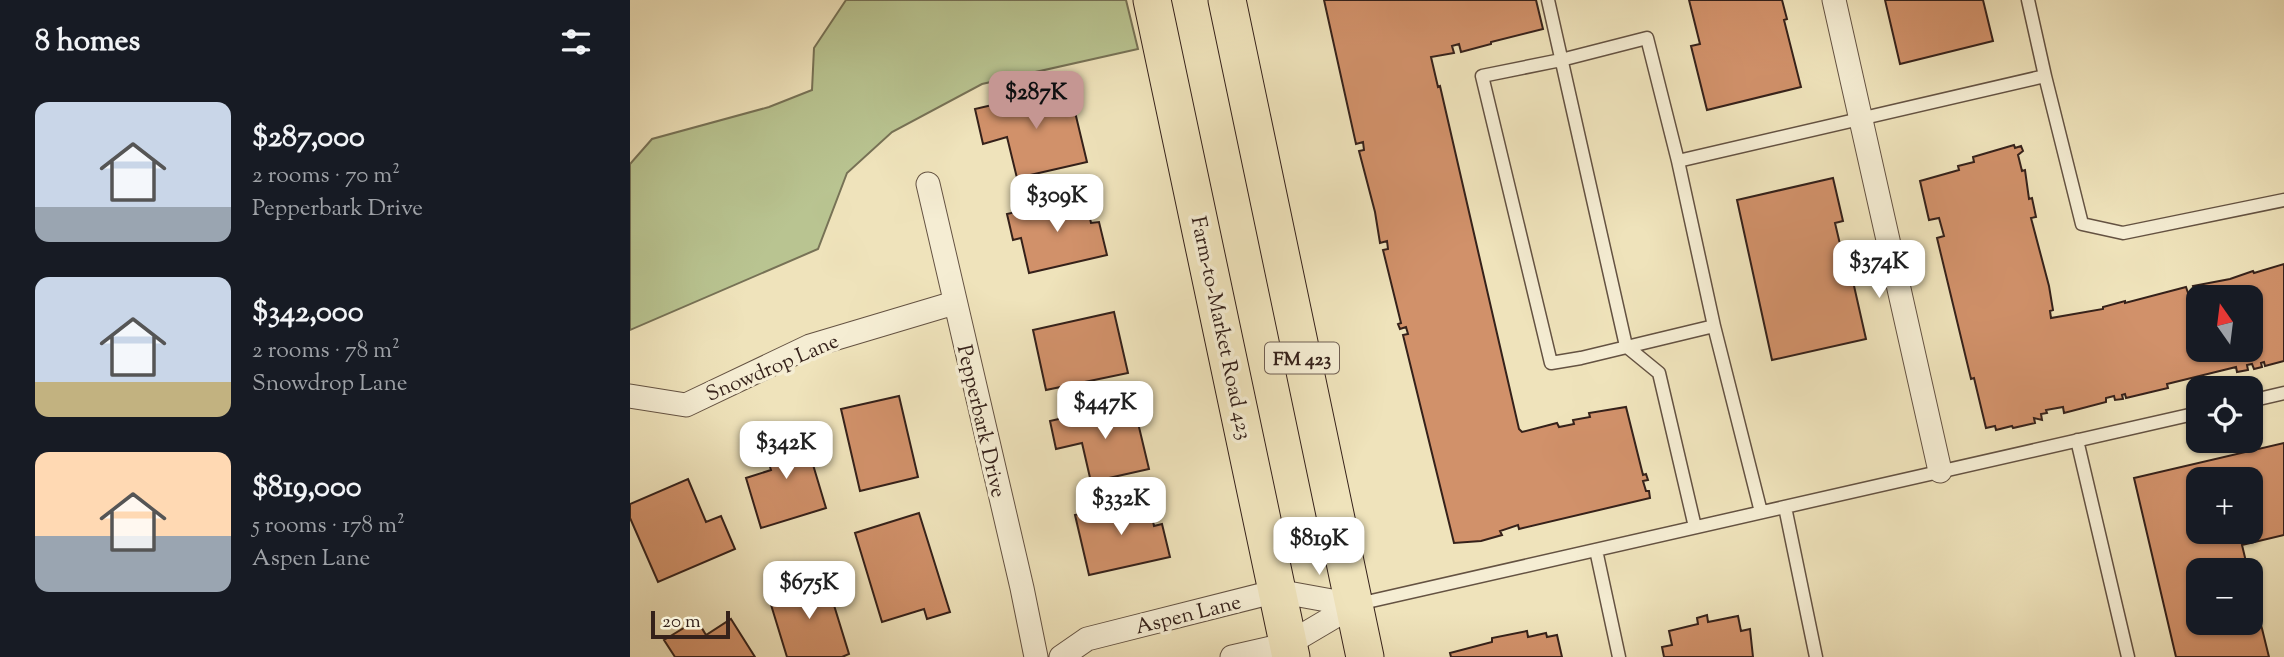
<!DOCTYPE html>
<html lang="en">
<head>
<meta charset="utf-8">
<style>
	:root { --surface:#171b24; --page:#242831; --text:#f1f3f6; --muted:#9ea1a6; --accent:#c59692 }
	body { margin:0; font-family:"Sorts Mill Goudy",serif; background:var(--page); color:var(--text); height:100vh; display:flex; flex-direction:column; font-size:26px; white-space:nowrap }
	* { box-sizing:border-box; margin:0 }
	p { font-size:23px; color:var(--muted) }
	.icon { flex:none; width:38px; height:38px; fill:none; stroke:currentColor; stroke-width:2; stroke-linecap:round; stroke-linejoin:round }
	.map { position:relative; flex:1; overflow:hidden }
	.details { display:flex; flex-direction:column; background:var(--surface); width:630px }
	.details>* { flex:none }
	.needle { width:46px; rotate:346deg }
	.controls { position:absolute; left:1556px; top:285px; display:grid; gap:14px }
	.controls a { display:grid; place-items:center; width:77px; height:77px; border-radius:14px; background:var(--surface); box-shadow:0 2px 5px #0004; font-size:35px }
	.scale { position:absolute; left:21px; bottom:18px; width:79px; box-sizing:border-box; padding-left:7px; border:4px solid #35211a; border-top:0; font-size:19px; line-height:24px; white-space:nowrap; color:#35211a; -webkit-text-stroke:5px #f5edd3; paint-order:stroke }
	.price { position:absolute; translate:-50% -60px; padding:0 16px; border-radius:14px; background:#fff; color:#222; font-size:23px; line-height:46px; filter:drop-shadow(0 2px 4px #0008) }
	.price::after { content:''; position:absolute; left:50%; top:42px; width:21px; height:16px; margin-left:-10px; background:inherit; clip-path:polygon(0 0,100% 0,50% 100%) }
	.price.selected { background:var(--accent); color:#111 }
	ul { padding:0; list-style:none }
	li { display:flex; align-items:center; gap:21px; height:175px; padding:0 35px }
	li span { display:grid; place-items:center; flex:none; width:196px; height:140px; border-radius:14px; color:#555 }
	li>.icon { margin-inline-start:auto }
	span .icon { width:84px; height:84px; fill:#fffc; stroke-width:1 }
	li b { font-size:30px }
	h2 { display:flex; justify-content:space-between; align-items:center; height:84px; padding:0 35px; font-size:30px }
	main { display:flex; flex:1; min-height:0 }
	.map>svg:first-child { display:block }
</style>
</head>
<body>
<main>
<section class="details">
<h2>8 homes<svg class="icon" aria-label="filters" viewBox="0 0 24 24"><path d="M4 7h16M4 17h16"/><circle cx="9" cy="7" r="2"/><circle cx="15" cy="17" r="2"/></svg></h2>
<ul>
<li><span style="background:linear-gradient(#c9d6e8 75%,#9aa5b1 0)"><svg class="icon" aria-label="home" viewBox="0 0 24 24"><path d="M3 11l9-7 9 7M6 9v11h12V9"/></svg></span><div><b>$287,000</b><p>2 rooms · 70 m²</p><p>Pepperbark Drive</p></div></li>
<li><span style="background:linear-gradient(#c9d6e8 75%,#c2b280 0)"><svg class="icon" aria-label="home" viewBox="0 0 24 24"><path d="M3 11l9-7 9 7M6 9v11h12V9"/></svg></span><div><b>$342,000</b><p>2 rooms · 78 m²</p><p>Snowdrop Lane</p></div></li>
<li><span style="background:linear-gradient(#ffd9b3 60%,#9aa5b1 0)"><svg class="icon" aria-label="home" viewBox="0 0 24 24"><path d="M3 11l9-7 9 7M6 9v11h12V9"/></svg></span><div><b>$819,000</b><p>5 rooms · 178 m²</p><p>Aspen Lane</p></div></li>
</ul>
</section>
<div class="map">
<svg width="1654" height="657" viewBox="0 0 1654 657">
	<rect width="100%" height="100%" fill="#efe3bb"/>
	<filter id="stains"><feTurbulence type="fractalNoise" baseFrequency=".00286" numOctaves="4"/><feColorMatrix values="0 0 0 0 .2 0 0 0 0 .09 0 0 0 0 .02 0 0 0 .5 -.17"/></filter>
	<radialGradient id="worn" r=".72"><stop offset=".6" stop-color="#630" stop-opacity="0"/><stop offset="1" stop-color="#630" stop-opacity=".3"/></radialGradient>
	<path fill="#b9c491" stroke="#777256" stroke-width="2" d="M 216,0 L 496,0 L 508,49 L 352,84 L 262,132 L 217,173 L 188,249 L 0,330 L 0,164 L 22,139 L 139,107 L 182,90 L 184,48 Z"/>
	<path fill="#d1916a" stroke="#35211a" stroke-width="2" fill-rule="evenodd" d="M 694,0 L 906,0 L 913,29 L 861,42 L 861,44 L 831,52 L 829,44 L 822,46 L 824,53 L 801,57 L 808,87 L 810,86 L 889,429 L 892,432 L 927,423 L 929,427 L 944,424 L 943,420 L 960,417 L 959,413 L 996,407 L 1013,475 L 1016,474 L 1018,480 L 1013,481 L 1016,491 L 1019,491 L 1020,498 L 889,529 L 888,525 L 870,531 L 872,535 L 851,541 L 824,543 L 773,335 L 778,334 L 776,327 L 770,329 L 768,324 L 771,323 L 753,250 L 758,249 L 757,241 L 750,243 L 745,212 L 729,151 L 734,150 L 733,142 L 726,144 Z
		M 1059,0 L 1152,0 L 1157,19 L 1154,20 L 1171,87 L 1077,110 L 1061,46 L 1070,44 Z
		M 1255,0 L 1353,0 L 1363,41 L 1270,64 Z
		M 439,87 L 457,162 L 387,178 L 377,137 L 353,144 L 345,109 Z
		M 1384,145 L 1385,148 L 1391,146 L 1393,151 L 1388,155 L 1392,171 L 1395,170 L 1399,199 L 1402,198 L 1406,217 L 1401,218 L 1419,286 L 1423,310 L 1420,311 L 1421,318 L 1473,309 L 1473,307 L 1495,301 L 1495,303 L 1556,287 L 1558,293 L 1565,292 L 1563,286 L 1600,279 L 1623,271 L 1624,273 L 1654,264 L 1654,361 L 1635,366 L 1634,362 L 1631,363 L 1632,367 L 1624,369 L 1622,364 L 1617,365 L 1618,370 L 1607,372 L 1606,367 L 1537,384 L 1538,388 L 1496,398 L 1495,394 L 1492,395 L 1493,399 L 1485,400 L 1484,396 L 1476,398 L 1476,402 L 1434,413 L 1433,407 L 1416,410 L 1417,413 L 1411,414 L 1412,420 L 1404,418 L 1405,423 L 1383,428 L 1382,426 L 1366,430 L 1365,426 L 1356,428 L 1344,378 L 1341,379 L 1307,238 L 1314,236 L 1309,218 L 1299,220 L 1290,181 L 1329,170 L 1328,166 L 1344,162 L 1343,157 ZM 1568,298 L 1620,298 L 1620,350 L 1568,350 Z
		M 1203,178 L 1213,221 L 1205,223 L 1218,278 L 1222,277 L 1236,339 L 1142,360 L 1107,200 Z
		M 455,196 L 461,223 L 469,222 L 477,255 L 399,273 L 391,238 L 383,240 L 377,214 Z
		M 484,312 L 498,373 L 416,390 L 403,330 Z
		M 269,396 L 288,477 L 230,491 L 211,409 Z
		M 503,402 L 519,469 L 461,482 L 452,443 L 426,449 L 420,421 Z
		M 172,428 L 196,508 L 131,528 L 116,478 L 141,470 L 132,441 Z
		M 1654,443 L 1654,535 L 1612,545 L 1618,570 L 1568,570 L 1568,623 L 1620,623 L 1620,580 L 1639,657 L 1546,657 L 1504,478 ZM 1568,480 L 1620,480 L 1620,532 L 1568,532 Z
		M 58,479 L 76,522 L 91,516 L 105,549 L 28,582 L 0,518 L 0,504 Z
		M 518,498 L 524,526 L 532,524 L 540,557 L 459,575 L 445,515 Z
		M 289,513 L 320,612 L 297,619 L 294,609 L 252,622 L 225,533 Z
		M 195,576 L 219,654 L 212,657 L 157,657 L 138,595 Z
		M 1077,615 L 1078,622 L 1108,616 L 1111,631 L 1120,629 L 1123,657 L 1034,657 L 1032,647 L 1042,645 L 1039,631 L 1068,624 L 1067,618 Z
		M 101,619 L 125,657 L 45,657 L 34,640 L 67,620 L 76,635 Z
		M 897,631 L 898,637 L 916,633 L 917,637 L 927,635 L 932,657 L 821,657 L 820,653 L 862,642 L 862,638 Z"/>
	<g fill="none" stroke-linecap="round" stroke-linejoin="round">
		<defs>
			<path id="lane" d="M 918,0 L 996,346 L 1029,373 L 1065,527
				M 1017,38 L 1048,161 L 1084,326 L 951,358 L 921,363 L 852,76 L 931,60 Z
				M 1415,76 L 1452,224 L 1493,233 L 1654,200
				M 1048,161 L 1415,76 L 1398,0
				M 1084,326 L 1131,512
				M 1620,401 L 1654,393
				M 1447,440 L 1498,657
				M 1155,507 L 1186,657
				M 966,550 L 989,657
				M 728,604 L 1568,413"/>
			<path id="street" d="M 1204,0 L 1310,471
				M 298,184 L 392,588 L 406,657
				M 0,396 L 56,405 L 180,346 L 324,303
				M 431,657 L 457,639 L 647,591 L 724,605
				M 602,657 L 658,644 L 724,605"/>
			<path id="primary" d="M 522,0 L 661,657
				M 597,0 L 735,657"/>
		</defs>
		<use href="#lane" stroke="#645242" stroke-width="15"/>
		<use href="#street" stroke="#645242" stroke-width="25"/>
		<use href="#primary" stroke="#35211a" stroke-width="39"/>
		<use href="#lane" stroke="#f5edd3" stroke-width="12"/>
		<use href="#street" stroke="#f5edd3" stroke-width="23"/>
		<use href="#primary" stroke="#efe3bb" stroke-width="37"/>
	</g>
	<g text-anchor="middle" stroke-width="7" stroke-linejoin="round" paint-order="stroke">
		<rect fill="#f5edd3" stroke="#6f5e52" stroke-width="2" x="635" y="342.5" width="74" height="31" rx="5"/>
		<g font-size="19" font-weight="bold" fill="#35211a">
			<text x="672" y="365">FM 423</text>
		</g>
		<g font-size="21" fill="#35211a" stroke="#f5edd3">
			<text transform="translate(592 328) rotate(78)" y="7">Farm-to-Market Road 423</text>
			<text transform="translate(142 367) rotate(-23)" y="7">Snowdrop Lane</text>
			<text transform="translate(352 421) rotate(77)" y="7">Pepperbark Drive</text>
			<text transform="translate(558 614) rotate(-14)" y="7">Aspen Lane</text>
		</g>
	</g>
	<rect width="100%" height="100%" filter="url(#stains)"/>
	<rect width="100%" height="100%" fill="url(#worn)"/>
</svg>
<div class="controls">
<a><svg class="needle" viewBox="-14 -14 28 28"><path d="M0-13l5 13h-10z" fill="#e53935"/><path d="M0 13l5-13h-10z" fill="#9ea1a6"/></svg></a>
<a><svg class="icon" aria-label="locate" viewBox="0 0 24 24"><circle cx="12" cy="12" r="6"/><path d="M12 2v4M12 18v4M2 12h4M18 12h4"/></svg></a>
<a>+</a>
<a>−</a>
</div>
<div class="scale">20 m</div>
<b class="price selected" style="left:406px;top:131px">$287K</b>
<b class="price" style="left:427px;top:234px">$309K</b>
<b class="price" style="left:1249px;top:300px">$374K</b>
<b class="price" style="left:475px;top:441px">$447K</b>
<b class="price" style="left:156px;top:481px">$342K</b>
<b class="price" style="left:491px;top:537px">$332K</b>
<b class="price" style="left:689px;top:577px">$819K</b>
<b class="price" style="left:179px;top:621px">$675K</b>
</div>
</main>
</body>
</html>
